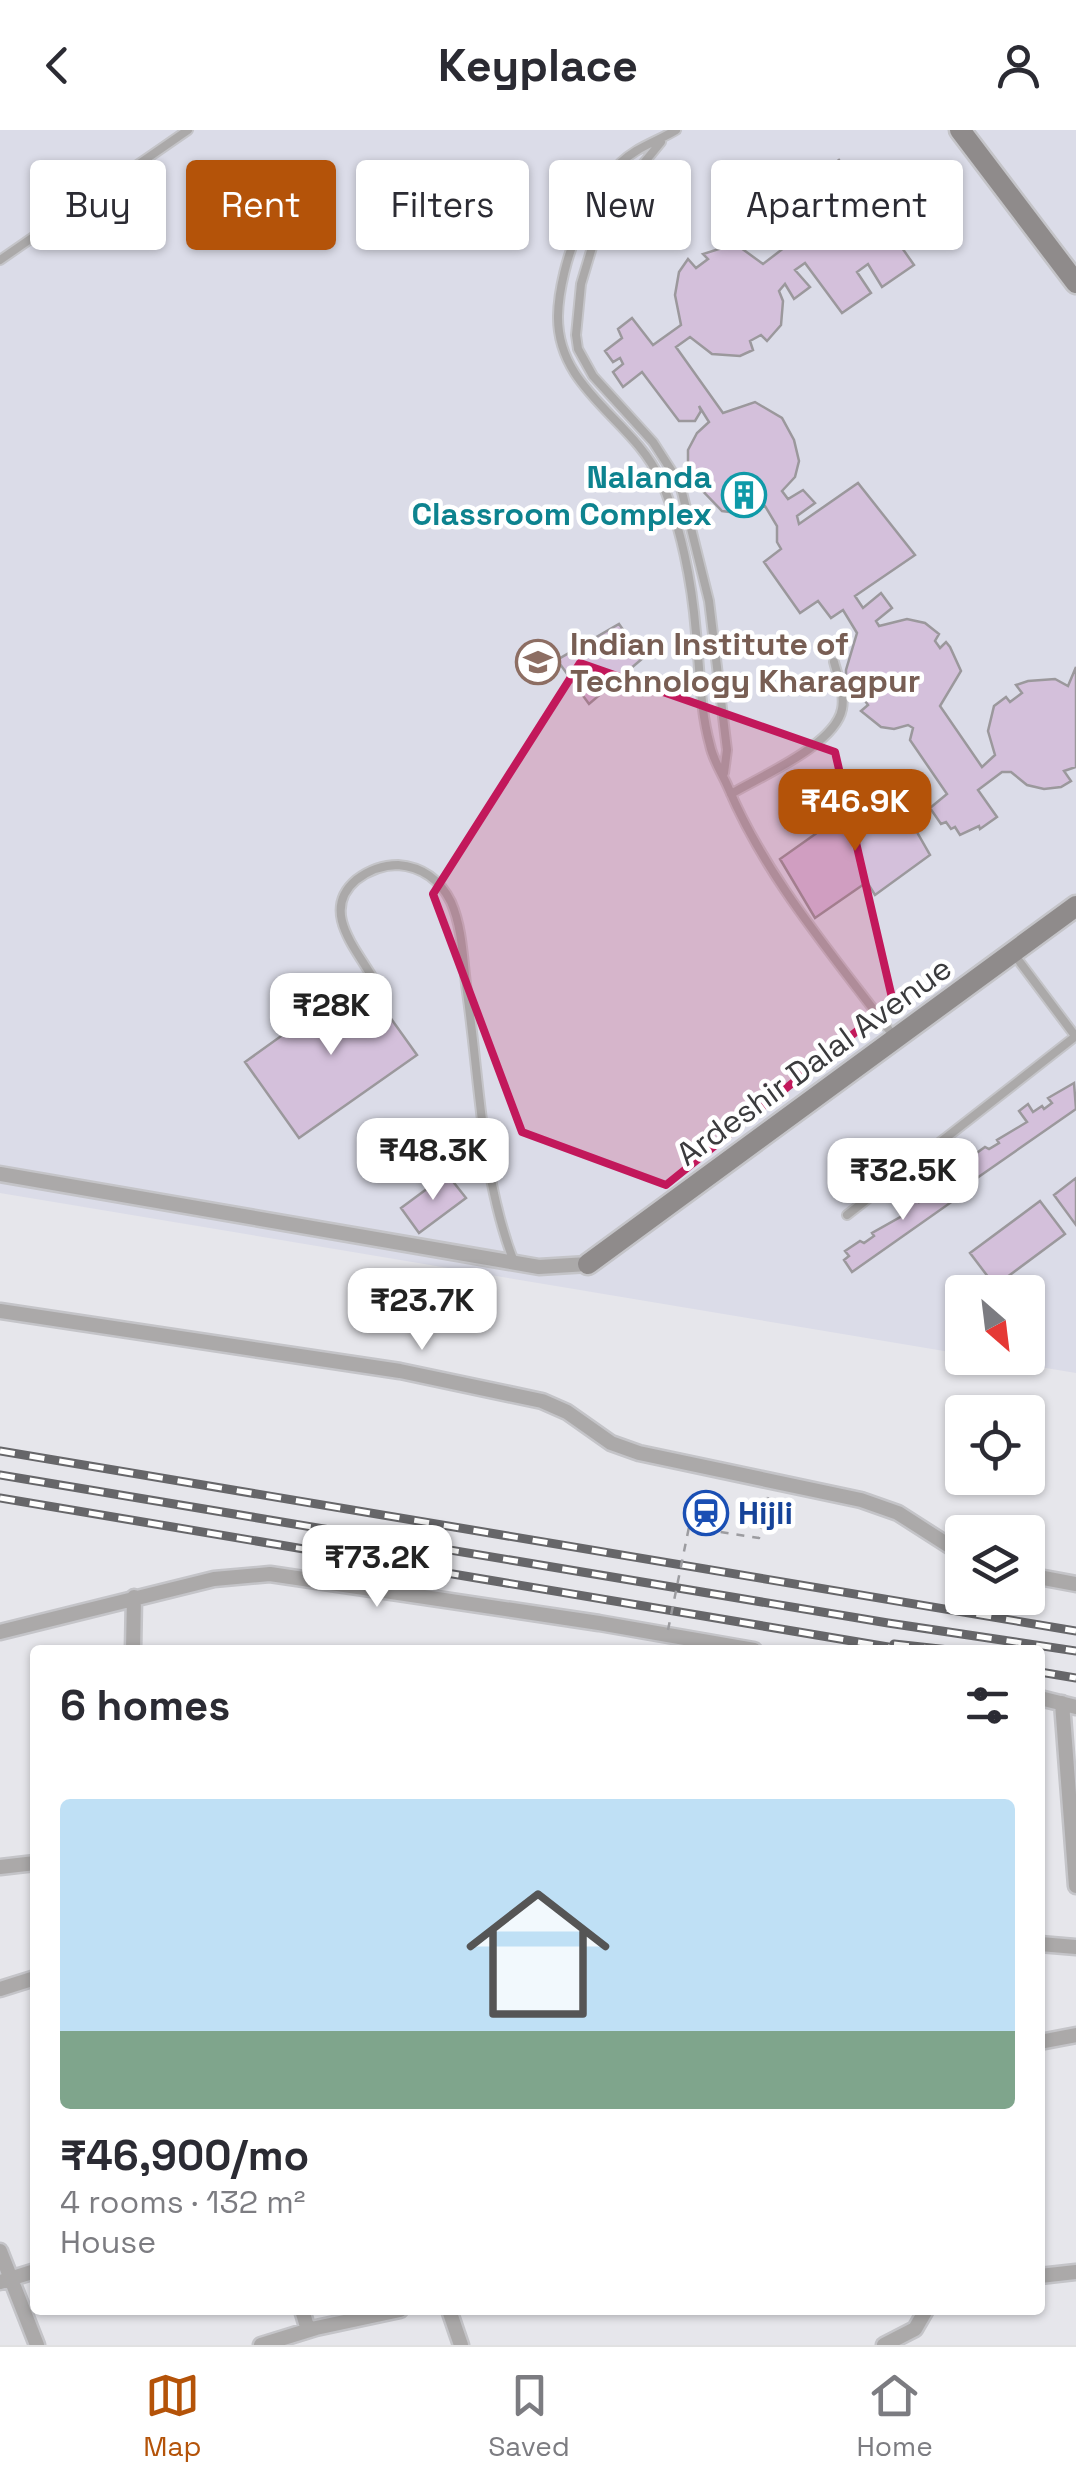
<!DOCTYPE html>
<html lang="en">
<head>
<meta charset="utf-8">
<style>
	:root { --surface:#fff; --page:#f2f2f3; --text:#2b2b33; --muted:#7c7c81; --line:#e1e1e2; --accent:#b45309 }
	body { margin:0; font-family:"Space Grotesk",sans-serif; background:var(--page); color:var(--text); height:100vh; display:flex; flex-direction:column; font-size:38px; white-space:nowrap }
	* { box-sizing:border-box; margin:0 }
	p { font-size:32px; color:var(--muted) }
	.icon { flex:none; width:55px; height:55px; fill:none; stroke:currentColor; stroke-width:2; stroke-linecap:round; stroke-linejoin:round }
	.map { position:relative; flex:1; overflow:hidden }
	.side { position:absolute; left:30px; top:1515px; width:1015px; height:670px; display:flex; flex-direction:column; background:var(--surface); border-radius:10px; box-shadow:0 2px 8px #0004 }
	.side>* { flex:none }
	.guide { position:absolute; left:30px; top:30px; width:1018px; height:90px; display:flex; gap:20px }
	.needle { width:65px; rotate:152deg }
	.tools { position:absolute; left:945px; top:1145px; display:grid; gap:20px }
	.tools a { display:grid; place-items:center; width:100px; height:100px; border-radius:10px; background:var(--surface); box-shadow:0 2px 8px #0004; font-size:50px }
	.price { position:absolute; translate:-50% -85px; padding:0 22px; border-radius:20px; background:#fff; color:#222; font-size:32px; line-height:65px; filter:drop-shadow(0 2px 5px #0008) }
	.price::after { content:''; position:absolute; left:50%; top:60px; width:30px; height:22px; margin-left:-15px; background:inherit; clip-path:polygon(0 0,100% 0,50% 100%) }
	.price.selected { background:var(--accent); color:#fff }
	ul { padding:0; list-style:none }
	li { display:grid; align-content:center; gap:20px; height:530px; padding:0 30px }
	li span { display:grid; place-items:center; height:310px; border-radius:10px; color:#555 }
	li>.icon { margin-inline-start:auto }
	span .icon { width:180px; height:180px; fill:#fffc; stroke-width:1 }
	li b { font-size:42px }
	h2 { display:flex; justify-content:space-between; align-items:center; height:120px; padding:0 30px; font-size:42px }
	.tag { padding:0 35px; border-radius:10px; background:var(--surface); box-shadow:0 2px 8px #0004; font-size:35px; line-height:90px }
	.tag.selected { background:var(--accent); color:#fff }
	header { display:flex; justify-content:space-between; align-items:center; height:130px; padding:0 30px; background:var(--surface); font-size:45px; font-weight:700 }
	.menu { display:flex; justify-content:space-around; align-items:center; height:140px; border-top:2px solid var(--line); background:var(--surface); font-size:28px; color:var(--muted) }
	.menu a { display:grid; justify-items:center; gap:5px }
	.menu .selected { color:var(--accent) }
	.map>svg:first-child { display:block }
</style>
</head>
<body>
<header><svg class="icon" aria-label="back" viewBox="0 0 24 24"><path d="M15 5l-7 7 7 7"/></svg>Keyplace<svg class="icon" aria-label="person" viewBox="0 0 24 24"><circle cx="12" cy="8" r="4"/><path d="M4 21q1-7 8-7t8 7"/></svg></header>
<div class="map">
<svg width="1076" height="2215" viewBox="0 0 1076 2215">
	<rect width="100%" height="100%" fill="#e6e6eb"/>
	<path fill="#dbdce8" d="M 0,0 L 1076,0 L 1076,1243 L 986,1228 L 1028,1228 L 1028,1162 L 962,1162 L 962,1224 L 0,1063 Z"/>
	<path fill="#d4c0db" stroke="#9b989c" stroke-width="2.5" d="M 839,30 L 866,64 L 886,50 L 912,83 L 896,95 L 878,71 L 872,75 L 914,135 L 882,157 L 868,134 L 857,142 L 871,163 L 842,183 L 805,133 L 795,140 L 810,157 L 794,169 L 785,154 L 779,161 L 783,171 L 781,195 L 767,211 L 761,205 L 750,211 L 753,220 L 740,226 L 712,224 L 690,207 L 676,217 L 723,283 L 755,272 L 782,288 L 794,310 L 799,331 L 795,347 L 782,361 L 788,369 L 803,360 L 815,373 L 797,386 L 799,394 L 858,353 L 915,425 L 855,466 L 863,478 L 881,463 L 892,478 L 876,491 L 879,496 L 907,489 L 925,493 L 939,504 L 935,511 L 940,518 L 946,512 L 950,517 L 961,541 L 940,576 L 982,637 L 995,625 L 988,601 L 994,576 L 1006,567 L 1010,572 L 1022,563 L 1016,555 L 1028,551 L 1055,549 L 1068,556 L 1076,537 L 1076,637 L 1064,641 L 1071,651 L 1061,657 L 1044,659 L 1027,655 L 1011,642 L 1002,642 L 978,660 L 997,687 L 980,699 L 979,696 L 960,705 L 955,697 L 951,699 L 946,692 L 941,694 L 930,678 L 947,664 L 910,610 L 913,598 L 908,595 L 894,599 L 881,597 L 861,581 L 868,575 L 861,565 L 853,569 L 846,554 L 846,540 L 857,503 L 843,480 L 831,488 L 818,471 L 800,483 L 764,432 L 781,419 L 777,412 L 777,396 L 765,376 L 745,384 L 722,381 L 696,354 L 688,337 L 688,320 L 697,303 L 709,292 L 699,276 L 701,281 L 695,291 L 679,291 L 642,242 L 623,257 L 613,242 L 623,234 L 620,228 L 613,232 L 605,221 L 622,208 L 618,199 L 632,188 L 653,215 L 681,195 L 675,165 L 679,142 L 688,129 L 696,138 L 708,129 L 703,124 L 725,117 L 741,118 L 763,134 L 789,114 L 770,81 L 800,60 L 807,70 L 816,64 L 808,51 Z
		M 619,494 L 643,528 L 589,574 L 557,530 Z
		M 879,659 L 894,678 L 902,676 L 930,725 L 875,765 L 867,752 L 815,788 L 780,729 Z
		M 362,848 L 417,925 L 299,1008 L 245,932 Z
		M 1074,953 L 1076,979 L 977,1048 L 969,1036 L 974,1032 L 971,1027 L 985,1017 L 989,1019 L 999,1013 L 997,1010 L 1027,992 L 1019,981 L 1028,974 L 1033,982 L 1042,976 L 1044,979 L 1052,973 L 1048,968 Z
		M 447,1044 L 466,1068 L 419,1103 L 401,1078 Z
		M 949,1047 L 960,1066 L 852,1142 L 844,1130 L 849,1126 L 845,1121 L 860,1111 L 864,1113 L 874,1106 L 872,1103 L 902,1086 L 894,1074 L 903,1068 L 908,1075 L 917,1069 L 919,1072 L 927,1067 L 923,1062 Z
		M 1076,1048 L 1076,1095 L 1054,1065 Z
		M 1040,1071 L 1065,1104 L 995,1156 L 970,1123 Z"/>
	<g fill="none" stroke-linecap="round" stroke-linejoin="round">
		<defs>
			<path id="lane" d="M 676,0 C 663,8 649,13 636,21 C 591,48 559,135 558,186 C 557,260 633,289 660,349 C 681,394 692,453 696,503 C 700,540 700,579 710,615 C 713,630 722,643 728,657 C 767,750 835,827 895,908
				M 661,12 L 602,84 L 581,154 L 576,205 L 578,219 L 593,246 L 653,312 L 680,354 L 709,471 L 727,620 L 724,643
				M 0,130 L 188,0
				M 731,664 C 761,646 835,615 842,579 C 845,563 838,547 834,532
				M 1013,823 L 1076,907
				M 374,850 C 356,818 320,781 356,750 C 369,740 382,735 398,735 C 423,737 440,750 451,772 C 463,799 463,834 467,862 C 480,953 481,1046 514,1132
				M 847,1085 L 1076,906"/>
			<path id="street" d="M 0,1044 L 539,1137 L 588,1134
				M 0,1181 L 400,1241 L 542,1271 L 567,1282 L 611,1313 L 639,1323 L 861,1370 L 898,1383 L 962,1424
				M 1028,1445 L 1076,1454
				M 0,1502 L 214,1449 L 270,1444 L 599,1493 L 754,1520
				M 133,1520 L 134,1467
				M 1040,1568 L 1076,1577
				M 1062,1573 L 1076,1756
				M 0,1737 L 35,1733
				M 1040,1814 L 1076,1817
				M 0,1859 L 35,1848
				M 1040,1912 L 1076,1905
				M 0,2121 L 37,2215
				M 1040,2146 L 1076,2142
				M 0,2152 L 35,2141
				M 302,2180 L 308,2200
				M 449,2180 L 461,2215
				M 261,2215 L 316,2198 L 400,2180
				M 884,2215 L 915,2199 L 926,2180"/>
			<path id="secondary" d="M 960,0 L 1076,153
				M 588,1134 L 1076,776"/>
		</defs>
		<use href="#lane" stroke="#c4c4c8" stroke-width="12"/>
		<use href="#street" stroke="#c4c4c8" stroke-width="19"/>
		<use href="#secondary" stroke="#c4c4c8" stroke-width="25"/>
		<path stroke="#9c9ca0" stroke-width="2.5" stroke-dasharray="8 8" stroke-linecap="butt" d="M 689,1397 L 759,1408 L 768,1367"/>
		<use href="#lane" stroke="#aba9a9" stroke-width="8"/>
		<use href="#street" stroke="#aba9a9" stroke-width="14"/>
		<use href="#secondary" stroke="#8f8b8b" stroke-width="20"/>
		<defs>
			<path id="rail" d="M 0,1321 L 1076,1501
				M 0,1345 L 888,1493 L 1076,1521
				M 0,1368 L 906,1520
				M 894,1514 L 949,1520
				M 1040,1542 L 1076,1548"/>
		</defs>
		<use href="#rail" stroke="#666669" stroke-width="9"/>
		<use href="#rail" stroke="#fff" stroke-width="5" stroke-dasharray="15" stroke-linecap="butt"/>
		<path stroke="#9c9ca0" stroke-width="2.5" stroke-dasharray="8 8" stroke-linecap="butt" d="M 668,1500 L 689,1397"/>
	</g>
	<path fill="#c2185b" fill-opacity="0.2" stroke="#c2185b" stroke-width="8" stroke-linejoin="round" d="M 580,533 L 835,622 L 893,872 L 666,1055 L 522,1002 L 433,764 Z"/>
	<defs>
		<symbol id="building-ring" viewBox="-11 -11 22 22"><circle r="9.5" fill="#fff" stroke="#0f9aa8" stroke-width="1.5"/><path d="M-4-6H4V6H1V3H-1V6H-4ZM-2.5-4.3h1.7v1.8h-1.7ZM.8-4.3h1.7v1.8H.8ZM-2.5-1h1.7V.8h-1.7ZM.8-1h1.7V.8H.8Z" fill="#0f9aa8"/></symbol>
		<symbol id="university-ring" viewBox="-11 -11 22 22"><circle r="9.5" fill="#fff" stroke="#8d6e63" stroke-width="1.5"/><path d="M0-5L7-2L0 1L-7-2ZM-4 1L0 2.5L4 1V4Q0 6-4 4Z" fill="#8d6e63"/></symbol>
		<symbol id="station-ring" viewBox="-11 -11 22 22"><circle r="9.5" fill="#fff" stroke="#1a4fb4" stroke-width="1.5"/><path d="M-3-6H3Q5-6 5-4V2Q5 4 3 4L4.5 6H3L1.5 4h-3L-3 6H-4.5L-3 4Q-5 4-5 2V-4Q-5-6-3-6ZM-3.5-4v3h7v-3ZM-3.5 1v1.5H-2V1ZM2 1v1.5H3.5V1Z" fill="#1a4fb4"/></symbol>
	</defs>
	<g fill-rule="evenodd">
		<use href="#building-ring" x="719" y="340" width="50" height="50"/>
		<use href="#university-ring" x="513" y="507" width="50" height="50"/>
		<use href="#station-ring" x="681" y="1358" width="50" height="50"/>
	</g>
	<g text-anchor="middle" stroke-width="9" stroke-linejoin="round" paint-order="stroke">
		<g font-size="32" font-weight="bold" fill="#0d838f" stroke="#fff" text-anchor="end">
			<text x="712" y="358">Nalanda<tspan x="712" dy="37">Classroom Complex</tspan></text>
		</g>
		<g font-size="32" font-weight="bold" fill="#785e54" stroke="#fff" text-anchor="start">
			<text x="570" y="525">Indian Institute of<tspan x="570" dy="37">Technology Kharagpur</tspan></text>
		</g>
		<g font-size="32" fill="#3b3b3d" stroke="#fff">
			<text transform="translate(814 931) rotate(-36)" y="11">Ardeshir Dalal Avenue</text>
		</g>
		<g font-size="32" font-weight="bold" fill="#164399" stroke="#fff" text-anchor="start">
			<text x="738" y="1394">Hijli</text>
		</g>
	</g>
</svg>
<div class="tools">
<a><svg class="needle" viewBox="-14 -14 28 28"><path d="M0-13l5 13h-10z" fill="#e53935"/><path d="M0 13l5-13h-10z" fill="#7c7c81"/></svg></a>
<a><svg class="icon" aria-label="locate" viewBox="0 0 24 24"><circle cx="12" cy="12" r="6"/><path d="M12 2v4M12 18v4M2 12h4M18 12h4"/></svg></a>
<a><svg class="icon" aria-label="layers" viewBox="0 0 24 24"><path d="M12 4l9 5-9 5-9-5zM3 14l9 5 9-5"/></svg></a>
</div>
<b class="price selected" style="left:855px;top:724px">₹46.9K</b>
<b class="price" style="left:331px;top:928px">₹28K</b>
<b class="price" style="left:433px;top:1073px">₹48.3K</b>
<b class="price" style="left:903px;top:1093px">₹32.5K</b>
<b class="price" style="left:422px;top:1223px">₹23.7K</b>
<b class="price" style="left:377px;top:1480px">₹73.2K</b>
<div class="guide">
<a class="tag">Buy</a>
<a class="tag selected">Rent</a>
<a class="tag">Filters</a>
<a class="tag">New</a>
<a class="tag">Apartment</a>
</div>
<section class="side">
<h2>6 homes<svg class="icon" aria-label="filters" viewBox="0 0 24 24"><path d="M4 7h16M4 17h16"/><circle cx="9" cy="7" r="2"/><circle cx="15" cy="17" r="2"/></svg></h2>
<ul>
<li><span style="background:linear-gradient(#bfe0f5 75%,#7fa58c 0)"><svg class="icon" aria-label="home" viewBox="0 0 24 24"><path d="M3 11l9-7 9 7M6 9v11h12V9"/></svg></span><div><b>₹46,900/mo</b><p>4 rooms · 132 m²</p><p>House</p></div></li>
</ul>
</section>
</div>
<nav class="menu">
<a class="selected"><svg class="icon" aria-label="map" viewBox="0 0 24 24"><path d="M3 6l6-2 6 2 6-2v14l-6 2-6-2-6 2zM9 4v14M15 6v14"/></svg>Map</a>
<a><svg class="icon" aria-label="saved" viewBox="0 0 24 24"><path d="M7 4h10v16l-5-4-5 4z"/></svg>Saved</a>
<a><svg class="icon" aria-label="home" viewBox="0 0 24 24"><path d="M3 11l9-7 9 7M6 9v11h12V9"/></svg>Home</a>
</nav>
</body>
</html>
